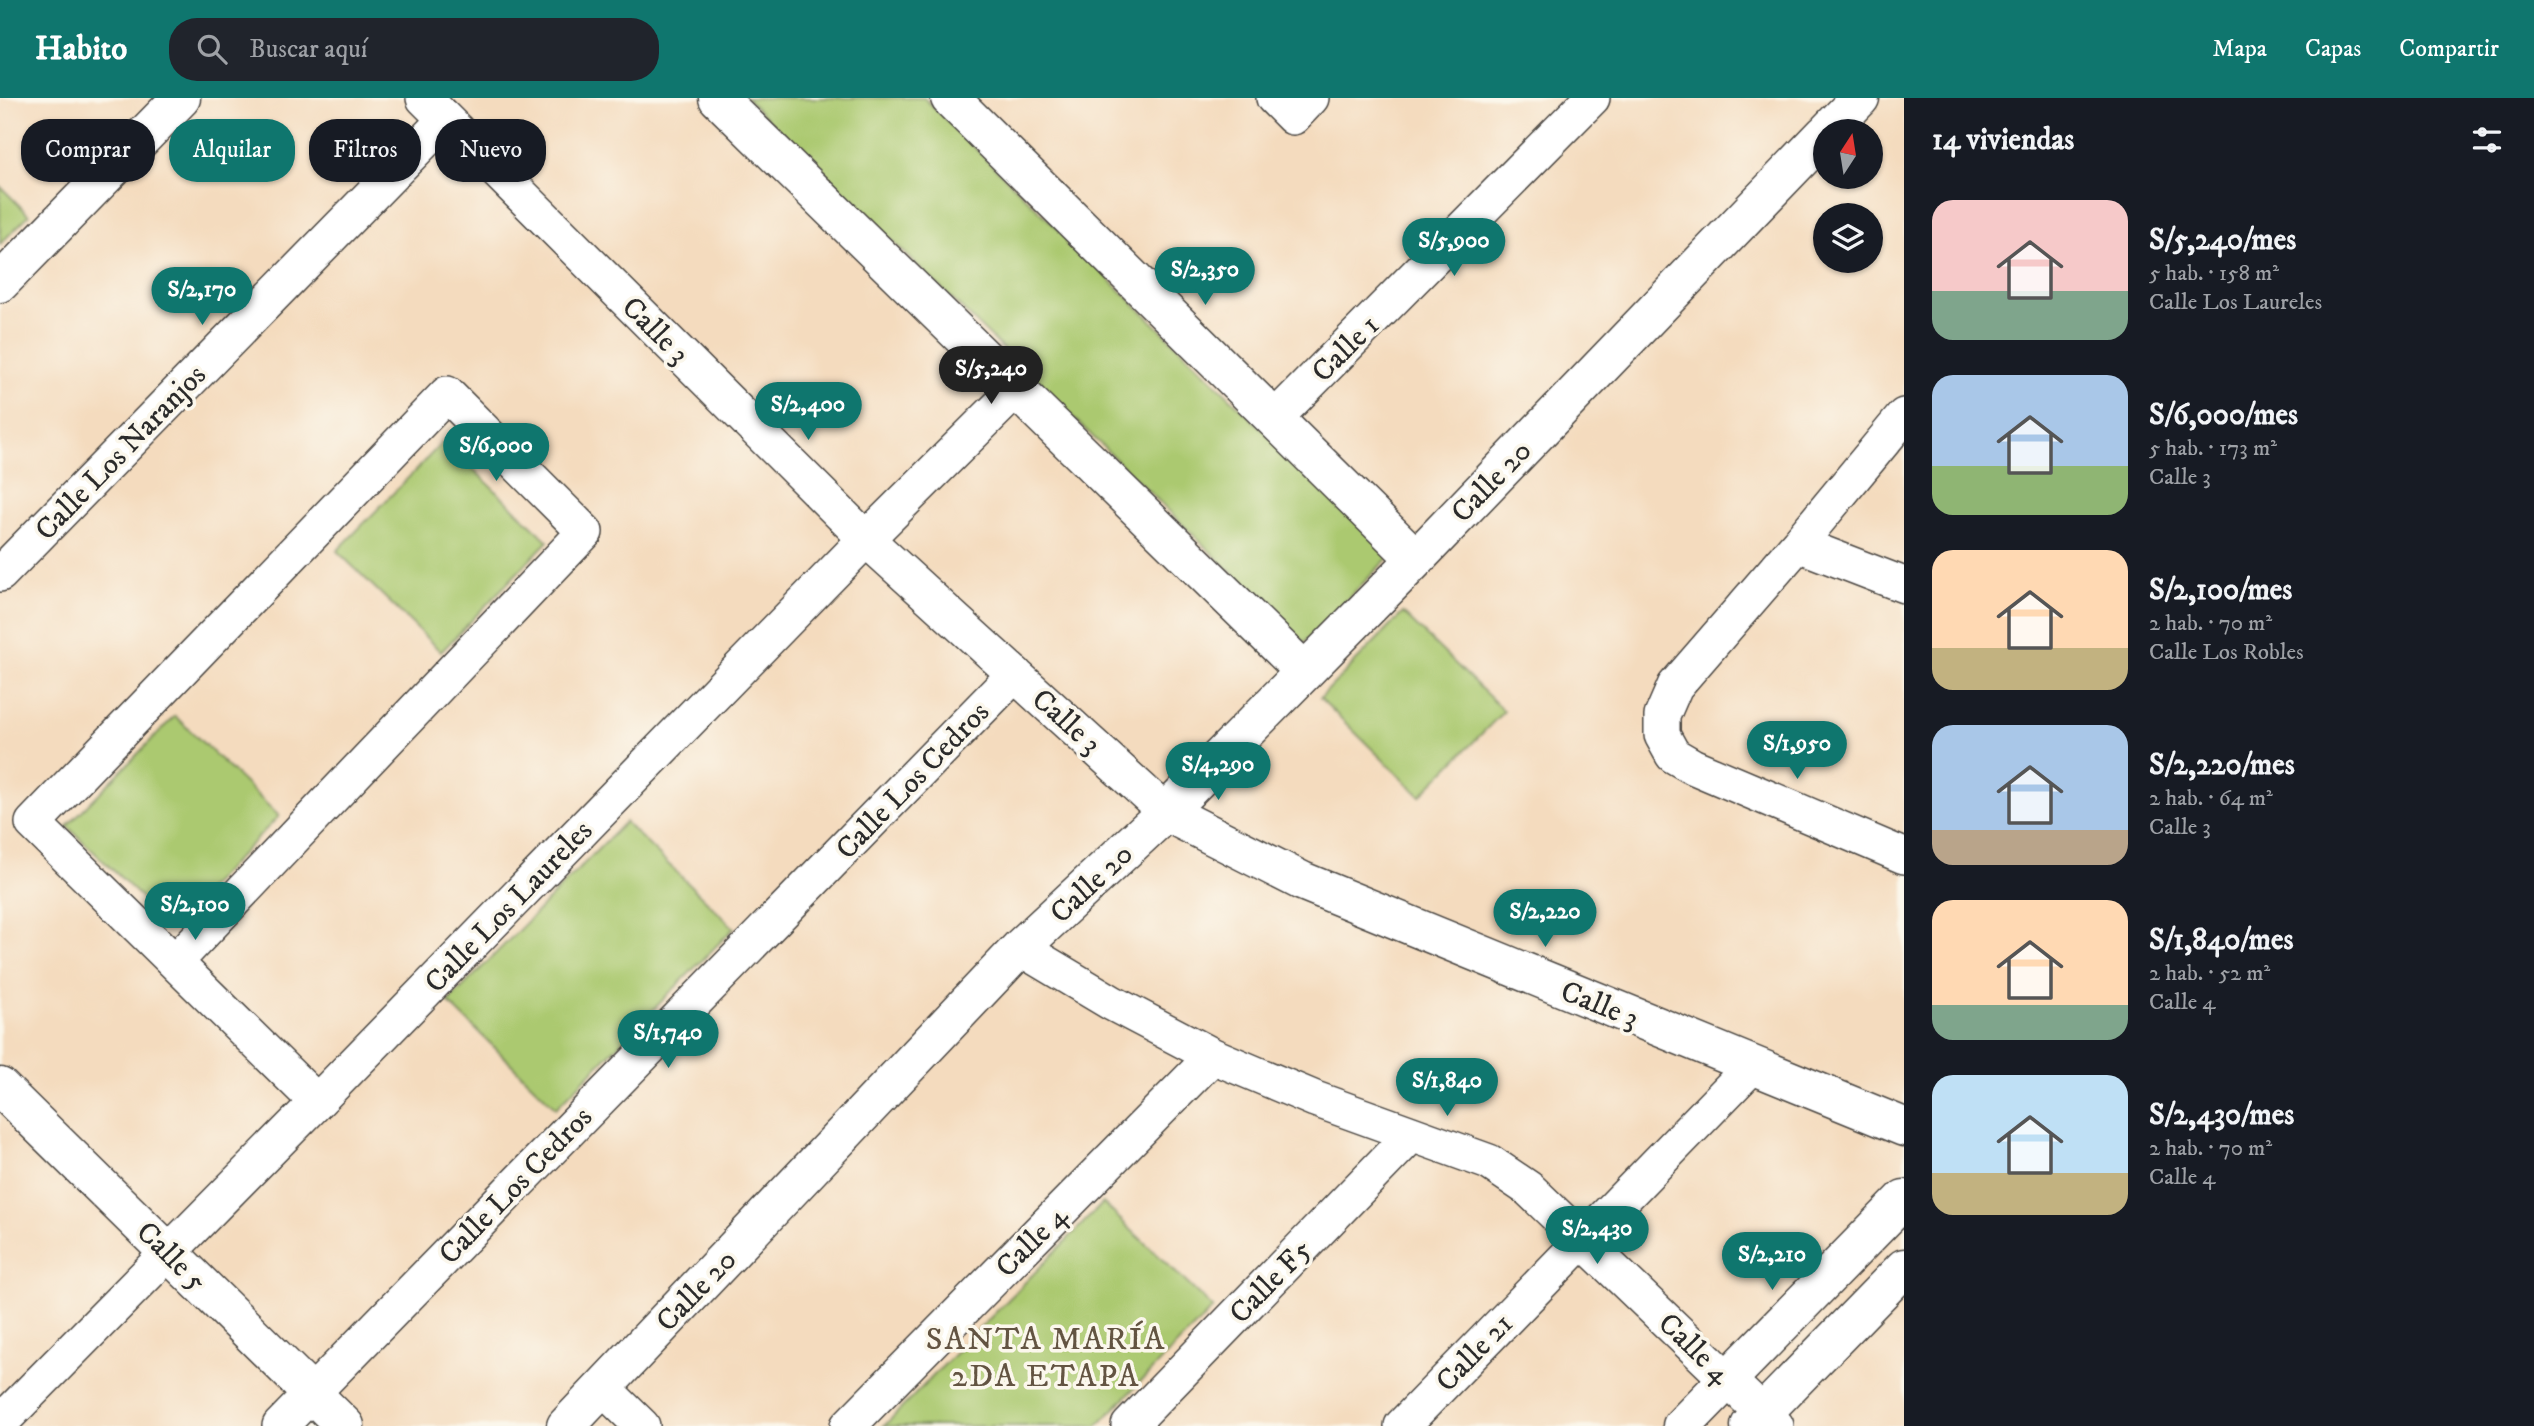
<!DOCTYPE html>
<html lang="es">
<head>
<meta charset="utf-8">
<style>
	:root { --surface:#171b24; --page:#20242c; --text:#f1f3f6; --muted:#9ea1a6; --accent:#0f766e }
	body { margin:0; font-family:"IM FELL DW Pica",serif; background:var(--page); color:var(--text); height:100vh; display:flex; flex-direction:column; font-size:26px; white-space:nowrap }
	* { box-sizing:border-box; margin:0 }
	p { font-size:23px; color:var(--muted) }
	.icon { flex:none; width:38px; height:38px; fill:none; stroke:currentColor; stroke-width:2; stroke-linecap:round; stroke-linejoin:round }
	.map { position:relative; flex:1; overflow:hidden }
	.side { display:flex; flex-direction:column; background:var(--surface); width:630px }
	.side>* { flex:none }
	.top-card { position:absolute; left:21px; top:21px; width:665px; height:63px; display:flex; gap:14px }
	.needle { width:46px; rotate:12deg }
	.fabs { position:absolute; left:1813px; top:21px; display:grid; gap:14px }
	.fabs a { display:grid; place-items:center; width:70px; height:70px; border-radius:50%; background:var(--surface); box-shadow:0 2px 5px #0004; font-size:35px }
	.price { position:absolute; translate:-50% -60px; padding:0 16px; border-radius:24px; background:var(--accent); color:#fff; font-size:23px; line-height:46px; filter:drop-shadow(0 2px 4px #0008) }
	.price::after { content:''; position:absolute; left:50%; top:42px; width:21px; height:16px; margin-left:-10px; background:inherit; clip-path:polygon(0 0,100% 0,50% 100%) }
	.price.on { background:#222; color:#fff }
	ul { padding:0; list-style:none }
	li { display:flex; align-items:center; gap:21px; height:175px; padding:0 28px }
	li span { display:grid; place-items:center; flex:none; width:196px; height:140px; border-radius:21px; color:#555 }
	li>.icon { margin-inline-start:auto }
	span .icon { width:84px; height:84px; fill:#fffc; stroke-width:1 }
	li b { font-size:30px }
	h2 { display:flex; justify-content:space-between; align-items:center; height:84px; padding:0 28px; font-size:30px }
	.tag { padding:0 24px; border-radius:28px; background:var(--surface); box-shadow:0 2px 5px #0004; font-size:24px; line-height:63px }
	.tag.on { background:var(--accent); color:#fff }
	header { display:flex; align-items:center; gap:42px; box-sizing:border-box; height:98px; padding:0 35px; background:var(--accent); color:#fff }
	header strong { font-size:33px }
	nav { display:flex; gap:38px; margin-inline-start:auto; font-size:24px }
	.search { width:490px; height:63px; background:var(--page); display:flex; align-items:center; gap:18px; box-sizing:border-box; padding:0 24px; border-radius:28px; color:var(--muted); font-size:26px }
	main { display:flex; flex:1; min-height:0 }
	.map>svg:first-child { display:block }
</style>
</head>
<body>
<header>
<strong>Habito</strong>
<div class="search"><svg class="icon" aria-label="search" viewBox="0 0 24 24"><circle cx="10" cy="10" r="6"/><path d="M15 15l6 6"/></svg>Buscar aquí</div>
<nav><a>Mapa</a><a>Capas</a><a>Compartir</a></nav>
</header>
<main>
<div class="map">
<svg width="1904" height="1328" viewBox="0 0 1904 1328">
	<rect width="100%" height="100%" fill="#fbf7ec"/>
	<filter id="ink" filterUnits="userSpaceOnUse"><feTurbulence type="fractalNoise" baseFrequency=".0143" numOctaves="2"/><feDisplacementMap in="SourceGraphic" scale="14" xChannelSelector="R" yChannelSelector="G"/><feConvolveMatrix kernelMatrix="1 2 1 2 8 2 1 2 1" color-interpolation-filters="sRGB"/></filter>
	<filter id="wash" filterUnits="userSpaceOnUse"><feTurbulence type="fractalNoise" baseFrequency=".00686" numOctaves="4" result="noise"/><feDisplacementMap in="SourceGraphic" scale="28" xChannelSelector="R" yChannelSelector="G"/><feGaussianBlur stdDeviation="1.57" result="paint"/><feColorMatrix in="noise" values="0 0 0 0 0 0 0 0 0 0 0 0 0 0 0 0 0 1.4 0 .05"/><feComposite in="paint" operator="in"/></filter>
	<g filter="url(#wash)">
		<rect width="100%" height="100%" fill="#f4dbbe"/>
		<path fill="#abc970" stroke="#6b7a4e" stroke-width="2" d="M 746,0 L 924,0 L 1391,457 L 1304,545 Z
			M 0,88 L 29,117 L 0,146 Z
			M 444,343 L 548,443 L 441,554 L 337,453 Z
			M 1403,515 L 1504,613 L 1420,698 L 1320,600 Z
			M 175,618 L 279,718 L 171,828 L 67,728 Z
			M 625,724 L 734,830 L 556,1010 L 448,904 Z
			M 1103,1105 L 1213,1210 L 1097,1328 L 884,1328 Z"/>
	</g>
	<g filter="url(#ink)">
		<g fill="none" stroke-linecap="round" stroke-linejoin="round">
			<defs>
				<path id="minor" d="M 424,0 L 866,441 L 1166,714
					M 1274,0 L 1293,19 L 1311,0
					M 1904,318 L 1798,446 L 1675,588 L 1662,618 L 1662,637 L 1673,657 L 1692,668 L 1904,758
					M 1275,320 L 1592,0
					M 1798,446 L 1904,487
					M 0,476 L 445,22
					M 1020,850 L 1112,905 L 1213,958 L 1315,1001 L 1489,1064 L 1529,1091 L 1776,1328
					M 175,864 L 585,434 L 447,296 L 33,725 L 317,1004
					M 603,1290 L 642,1328
					M 0,1325 L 317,1004 L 866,441 L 1017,291
					M 280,1328 L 1015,576
					M 848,1328 L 1213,958
					M 1129,1328 L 1411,1037
					M 1402,1328 L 1751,969"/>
				<path id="tertiary" d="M 718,0 L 1304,573
					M 950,0 L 1416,461
					M 1828,33 L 1860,0
					M 0,185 L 181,0
					M 1166,714 L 1302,783 L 1904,1029
					M 0,989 L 345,1328
					M 566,1328 L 1020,850 L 1166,714 L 1416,461 L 1825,36
					M 1682,1328 L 1904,1101
					M 1750,1328 L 1904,1170"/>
			</defs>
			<use href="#minor" stroke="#494541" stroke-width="38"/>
			<use href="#tertiary" stroke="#494541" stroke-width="41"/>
			<use href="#minor" stroke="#fff" stroke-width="35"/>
			<use href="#tertiary" stroke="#fff" stroke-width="38"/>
		</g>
	</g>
	<g text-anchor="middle" stroke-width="7" stroke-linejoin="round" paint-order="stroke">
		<g font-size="30" fill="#2b2b2b" stroke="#fbf7ec">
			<text transform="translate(656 232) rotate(45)" y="10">Calle 3</text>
			<text transform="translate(1345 250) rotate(-45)" y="10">Calle 1</text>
			<text transform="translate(120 354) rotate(-46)" y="10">Calle Los Naranjos</text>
			<text transform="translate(1491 383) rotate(-46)" y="10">Calle 20</text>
			<text transform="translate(1067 623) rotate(42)" y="10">Calle 3</text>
			<text transform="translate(912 682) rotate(-46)" y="10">Calle Los Cedros</text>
			<text transform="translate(1091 785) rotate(-43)" y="10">Calle 20</text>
			<text transform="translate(508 808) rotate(-46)" y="10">Calle Los Laureles</text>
			<text transform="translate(1600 906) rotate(22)" y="10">Calle 3</text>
			<text transform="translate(515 1087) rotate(-46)" y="10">Calle Los Cedros</text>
			<text transform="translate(1031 1143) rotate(-45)" y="10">Calle 4</text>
			<text transform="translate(172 1158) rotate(45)" y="10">Calle 5</text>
			<text transform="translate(1270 1183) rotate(-46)" y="10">Calle F5</text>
			<text transform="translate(696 1192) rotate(-46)" y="10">Calle 20</text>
			<text transform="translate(1695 1250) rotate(44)" y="10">Calle 4</text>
			<text transform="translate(1474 1254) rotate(-46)" y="10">Calle 21</text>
		</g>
		<g font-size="32" letter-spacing="2" fill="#635442" stroke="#fbf7ec">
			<text x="1046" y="1251">SANTA MARÍA<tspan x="1046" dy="37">2DA ETAPA</tspan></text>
		</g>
	</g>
</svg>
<div class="fabs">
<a><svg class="needle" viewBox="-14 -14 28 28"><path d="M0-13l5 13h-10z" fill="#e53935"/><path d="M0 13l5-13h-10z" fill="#9ea1a6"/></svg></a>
<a><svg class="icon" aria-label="layers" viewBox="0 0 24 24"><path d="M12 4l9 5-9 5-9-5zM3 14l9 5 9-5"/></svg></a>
</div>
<b class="price" style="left:1454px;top:180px">S/5,900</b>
<b class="price" style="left:1205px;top:209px">S/2,350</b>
<b class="price" style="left:202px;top:229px">S/2,170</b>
<b class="price on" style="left:991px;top:308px">S/5,240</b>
<b class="price" style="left:808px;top:344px">S/2,400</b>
<b class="price" style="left:496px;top:385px">S/6,000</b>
<b class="price" style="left:1797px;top:683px">S/1,950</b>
<b class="price" style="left:1218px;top:704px">S/4,290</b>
<b class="price" style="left:195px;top:844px">S/2,100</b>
<b class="price" style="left:1545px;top:851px">S/2,220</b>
<b class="price" style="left:668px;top:972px">S/1,740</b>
<b class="price" style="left:1447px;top:1020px">S/1,840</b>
<b class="price" style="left:1597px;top:1168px">S/2,430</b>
<b class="price" style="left:1772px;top:1194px">S/2,210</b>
<div class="top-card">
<a class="tag">Comprar</a>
<a class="tag on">Alquilar</a>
<a class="tag">Filtros</a>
<a class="tag">Nuevo</a>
</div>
</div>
<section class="side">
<h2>14 viviendas<svg class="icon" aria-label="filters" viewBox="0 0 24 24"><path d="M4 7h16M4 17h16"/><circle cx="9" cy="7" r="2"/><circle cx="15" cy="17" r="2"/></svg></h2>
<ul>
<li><span style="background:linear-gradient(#f6c9c9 65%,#7fa58c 0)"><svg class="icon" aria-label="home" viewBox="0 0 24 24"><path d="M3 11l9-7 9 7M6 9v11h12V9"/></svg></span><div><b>S/5,240/mes</b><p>5 hab. · 158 m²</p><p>Calle Los Laureles</p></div></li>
<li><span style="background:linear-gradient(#a9c7e8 65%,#8fb573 0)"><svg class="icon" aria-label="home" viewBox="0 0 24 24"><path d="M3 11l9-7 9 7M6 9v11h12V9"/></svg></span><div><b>S/6,000/mes</b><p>5 hab. · 173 m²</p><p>Calle 3</p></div></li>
<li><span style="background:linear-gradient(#ffd9b3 70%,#c2b280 0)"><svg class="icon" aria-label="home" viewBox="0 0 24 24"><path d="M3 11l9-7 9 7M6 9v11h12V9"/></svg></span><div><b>S/2,100/mes</b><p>2 hab. · 70 m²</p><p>Calle Los Robles</p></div></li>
<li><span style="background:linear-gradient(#a9c7e8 75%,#b9a48a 0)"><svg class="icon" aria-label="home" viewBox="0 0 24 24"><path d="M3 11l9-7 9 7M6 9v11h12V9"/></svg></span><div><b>S/2,220/mes</b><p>2 hab. · 64 m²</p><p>Calle 3</p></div></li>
<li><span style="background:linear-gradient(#ffd9b3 75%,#7fa58c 0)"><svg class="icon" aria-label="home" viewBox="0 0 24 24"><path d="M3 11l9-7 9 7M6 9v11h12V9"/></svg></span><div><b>S/1,840/mes</b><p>2 hab. · 52 m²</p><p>Calle 4</p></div></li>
<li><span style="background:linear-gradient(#bfe0f5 70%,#c2b280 0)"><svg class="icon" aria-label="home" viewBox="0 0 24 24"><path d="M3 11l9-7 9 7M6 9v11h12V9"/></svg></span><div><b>S/2,430/mes</b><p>2 hab. · 70 m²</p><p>Calle 4</p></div></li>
</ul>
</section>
</main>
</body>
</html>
